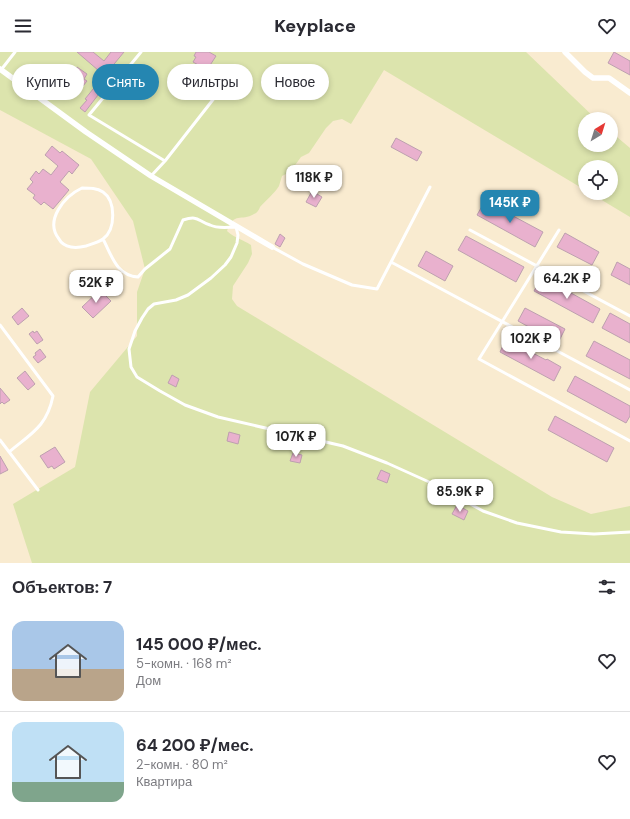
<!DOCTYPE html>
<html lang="ru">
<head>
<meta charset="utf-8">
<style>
	:root { --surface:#fff; --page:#f2f2f3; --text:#2b2b33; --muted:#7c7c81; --line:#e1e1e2; --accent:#2586b1 }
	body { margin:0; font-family:"DM Sans",sans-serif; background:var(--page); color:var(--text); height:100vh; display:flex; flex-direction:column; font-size:15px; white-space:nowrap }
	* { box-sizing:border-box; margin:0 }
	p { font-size:13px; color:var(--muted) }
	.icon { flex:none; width:22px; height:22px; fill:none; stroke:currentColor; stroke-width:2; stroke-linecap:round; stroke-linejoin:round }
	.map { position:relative; height:511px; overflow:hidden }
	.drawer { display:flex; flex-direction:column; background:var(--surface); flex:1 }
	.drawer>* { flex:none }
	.hud { position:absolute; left:12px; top:12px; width:400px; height:36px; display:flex; gap:8px }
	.needle { width:26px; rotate:38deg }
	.controls { position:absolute; left:578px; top:60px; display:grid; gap:8px }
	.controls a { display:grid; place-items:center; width:40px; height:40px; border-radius:50%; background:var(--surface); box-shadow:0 2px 6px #0003; font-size:20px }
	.price { position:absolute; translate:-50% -34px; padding:0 9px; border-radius:8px; background:#fff; color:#222; font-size:13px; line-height:26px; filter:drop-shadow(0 1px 2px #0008) }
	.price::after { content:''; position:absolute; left:50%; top:24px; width:12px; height:9px; margin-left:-6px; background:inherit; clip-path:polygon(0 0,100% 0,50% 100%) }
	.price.active { background:var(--accent); color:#fff }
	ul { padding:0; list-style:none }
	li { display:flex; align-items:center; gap:12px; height:100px; padding:0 12px }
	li+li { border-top:1px solid var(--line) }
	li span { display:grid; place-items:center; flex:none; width:112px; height:80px; border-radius:12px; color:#555 }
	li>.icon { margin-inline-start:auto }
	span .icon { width:48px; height:48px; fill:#fffc; stroke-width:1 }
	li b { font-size:17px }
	h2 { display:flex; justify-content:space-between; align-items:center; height:48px; padding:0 12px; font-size:17px }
	.chip { padding:0 14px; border-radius:18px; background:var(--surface); box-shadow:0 2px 6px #0003; font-size:14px; line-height:36px }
	.chip.active { background:var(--accent); color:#fff }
	header { display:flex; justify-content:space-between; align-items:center; height:52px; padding:0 12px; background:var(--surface); font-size:18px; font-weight:800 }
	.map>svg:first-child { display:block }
</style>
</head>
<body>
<header><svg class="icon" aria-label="menu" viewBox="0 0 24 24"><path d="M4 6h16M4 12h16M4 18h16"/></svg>Keyplace<svg class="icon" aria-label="heart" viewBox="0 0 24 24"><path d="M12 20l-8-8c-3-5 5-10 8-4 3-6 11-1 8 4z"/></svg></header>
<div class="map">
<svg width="630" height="511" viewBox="0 0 630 511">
	<rect width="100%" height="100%" fill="#f9ebd0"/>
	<path fill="#dce4ad" d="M 0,0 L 526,0 L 596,67 L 585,67 L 585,93 L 611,93 L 611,80 L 630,96 L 630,165 L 590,141 L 611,141 L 611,115 L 585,115 L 585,138 L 384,18 L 351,72 L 342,67 L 333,69 L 326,76 L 309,101 L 301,105 L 290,120 L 282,124 C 281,127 280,131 279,134 C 274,142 266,148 260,155 C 259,158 257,161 254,162 C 241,170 234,159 227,179 C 236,187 242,187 251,193 L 252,202 L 248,211 L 233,234 L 232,247 L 237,254 L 552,445 L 591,462 L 630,454 L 630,511 L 32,511 L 13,452 L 75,415 L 90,340 L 137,284 L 137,240 L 145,217 L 133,169 L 91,107 L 0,58 Z"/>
	<path fill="#e9b1ce" stroke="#bda0af" d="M 77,0 L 93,0 L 104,9 L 111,0 L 124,0 L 110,17 L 111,19 L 106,25 Z
		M 196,0 L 209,0 L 216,4 L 207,18 L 193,10 L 196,5 L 194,4 Z
		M 614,0 L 630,9 L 630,23 L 608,11 Z
		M 77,15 L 87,22 L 84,27 L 87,29 L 83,34 L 80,31 L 76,36 L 66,29 Z
		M 102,26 L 108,30 L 85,60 L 80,56 L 87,48 L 85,47 Z
		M 396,86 L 422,100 L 417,109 L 391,95 Z
		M 52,94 L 60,101 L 62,99 L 79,113 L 72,122 L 69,119 L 60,130 L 69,138 L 53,157 L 44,150 L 41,153 L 33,146 L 35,143 L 27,137 L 33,130 L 30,127 L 36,119 L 39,122 L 43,117 L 51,123 L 58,114 L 45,103 Z
		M 312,139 L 322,145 L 316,155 L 306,150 Z
		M 485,149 L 543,180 L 535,195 L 477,163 Z
		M 565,181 L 599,200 L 592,213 L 557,195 Z
		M 280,182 L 285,186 L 280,195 L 275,192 Z
		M 466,184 L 524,215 L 516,230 L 458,198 Z
		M 426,199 L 453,214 L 445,229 L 418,214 Z
		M 617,210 L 630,217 L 630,233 L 611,223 Z
		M 542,225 L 600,257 L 593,271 L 534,239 Z
		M 100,238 L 111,249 L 93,266 L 82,255 Z
		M 22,256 L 29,264 L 18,273 L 12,265 Z
		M 525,256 L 565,277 L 558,291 L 518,269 Z
		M 610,261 L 630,272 L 630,291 L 602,276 Z
		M 33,279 L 34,281 L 37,279 L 43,288 L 37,292 L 29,282 Z
		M 506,287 L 546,308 L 547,307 L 561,315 L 554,329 L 500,300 Z
		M 594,289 L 630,308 L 630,327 L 586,304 Z
		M 40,297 L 46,305 L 38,311 L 33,305 L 36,303 L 35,301 Z
		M 25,319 L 35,332 L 28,338 L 17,326 Z
		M 172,323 L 179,327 L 176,335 L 168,331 Z
		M 575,324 L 630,354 L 630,364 L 626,371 L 567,339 Z
		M 0,336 L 10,348 L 4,352 L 2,350 L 0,352 Z
		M 555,364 L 614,396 L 607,410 L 548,378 Z
		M 229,380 L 240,383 L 238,392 L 227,389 Z
		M 55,395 L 65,410 L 54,417 L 52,414 L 48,416 L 40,404 Z
		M 293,401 L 302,403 L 300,411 L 290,409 Z
		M 0,404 L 8,418 L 0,422 Z
		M 381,418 L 390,422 L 387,431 L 377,427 Z
		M 457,453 L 468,459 L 464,468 L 452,462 Z"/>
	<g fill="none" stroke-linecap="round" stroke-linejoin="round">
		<path stroke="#fff" stroke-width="3" d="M 141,0 L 89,63 L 165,109
			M 1,18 L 15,0
			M 151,124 L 165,109 L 226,31
			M 82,136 C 90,136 97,136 103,140 C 116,149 116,177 103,187 C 99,190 92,192 86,194 C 82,195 76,196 71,195 C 66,194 61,191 59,187 C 44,168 65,144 82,136 Z
			M 470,178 L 630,264
			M 559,178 L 479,307 L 630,389
			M 103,187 C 112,204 116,223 138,225 L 145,217 L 170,197 L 183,168 C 199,163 197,169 210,173 C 218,177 228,175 236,175 L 238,183 L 237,191 L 231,205 L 225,213 L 211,226 L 188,243 L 176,248 L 154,252 L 148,257 L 142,266 L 135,279 L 129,297 L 131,315 L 137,325 L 160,339 L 185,353 L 218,365 L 343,394 L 387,411 L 438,434 L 483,459 L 517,471 L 561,480 L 594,482 L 630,480
			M 272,195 L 303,212 L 352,233 L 377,237 L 430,135
			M 391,210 L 630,338
			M 0,273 L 53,344 C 47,374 32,381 9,400
			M 0,388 L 38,438"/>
		<path stroke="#fff" stroke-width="5.5" d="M 565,0 L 585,20 L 593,26 L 609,26 L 630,41
			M 0,17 L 86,80 L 151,124 L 272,195"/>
	</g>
</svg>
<div class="controls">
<a><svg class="needle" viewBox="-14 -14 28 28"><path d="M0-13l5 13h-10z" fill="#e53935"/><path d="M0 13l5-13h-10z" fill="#7c7c81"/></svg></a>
<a><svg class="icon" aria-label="locate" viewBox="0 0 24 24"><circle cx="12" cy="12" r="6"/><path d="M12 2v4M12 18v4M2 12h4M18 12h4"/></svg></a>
</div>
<b class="price" style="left:314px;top:147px">118K ₽</b>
<b class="price active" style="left:510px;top:172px">145K ₽</b>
<b class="price" style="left:567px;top:248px">64.2K ₽</b>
<b class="price" style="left:96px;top:252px">52K ₽</b>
<b class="price" style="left:531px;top:308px">102K ₽</b>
<b class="price" style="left:296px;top:406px">107K ₽</b>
<b class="price" style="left:460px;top:461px">85.9K ₽</b>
<div class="hud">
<a class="chip">Купить</a>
<a class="chip active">Снять</a>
<a class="chip">Фильтры</a>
<a class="chip">Новое</a>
</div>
</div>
<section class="drawer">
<h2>Объектов: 7<svg class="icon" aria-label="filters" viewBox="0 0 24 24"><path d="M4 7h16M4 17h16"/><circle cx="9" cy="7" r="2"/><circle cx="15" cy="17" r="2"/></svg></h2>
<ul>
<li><span style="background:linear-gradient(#a9c7e8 60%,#b9a48a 0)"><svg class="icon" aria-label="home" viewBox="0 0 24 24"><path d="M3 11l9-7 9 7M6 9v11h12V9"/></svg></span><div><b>145 000 ₽/мес.</b><p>5-комн. · 168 m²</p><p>Дом</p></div><svg class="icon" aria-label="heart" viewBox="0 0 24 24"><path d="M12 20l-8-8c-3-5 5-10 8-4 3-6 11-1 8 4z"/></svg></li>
<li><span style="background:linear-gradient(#bfe0f5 75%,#7fa58c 0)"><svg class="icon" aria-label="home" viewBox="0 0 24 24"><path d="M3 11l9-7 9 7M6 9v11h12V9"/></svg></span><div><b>64 200 ₽/мес.</b><p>2-комн. · 80 m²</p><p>Квартира</p></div><svg class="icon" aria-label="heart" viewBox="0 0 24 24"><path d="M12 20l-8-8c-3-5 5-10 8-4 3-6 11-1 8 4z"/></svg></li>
</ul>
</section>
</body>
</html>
